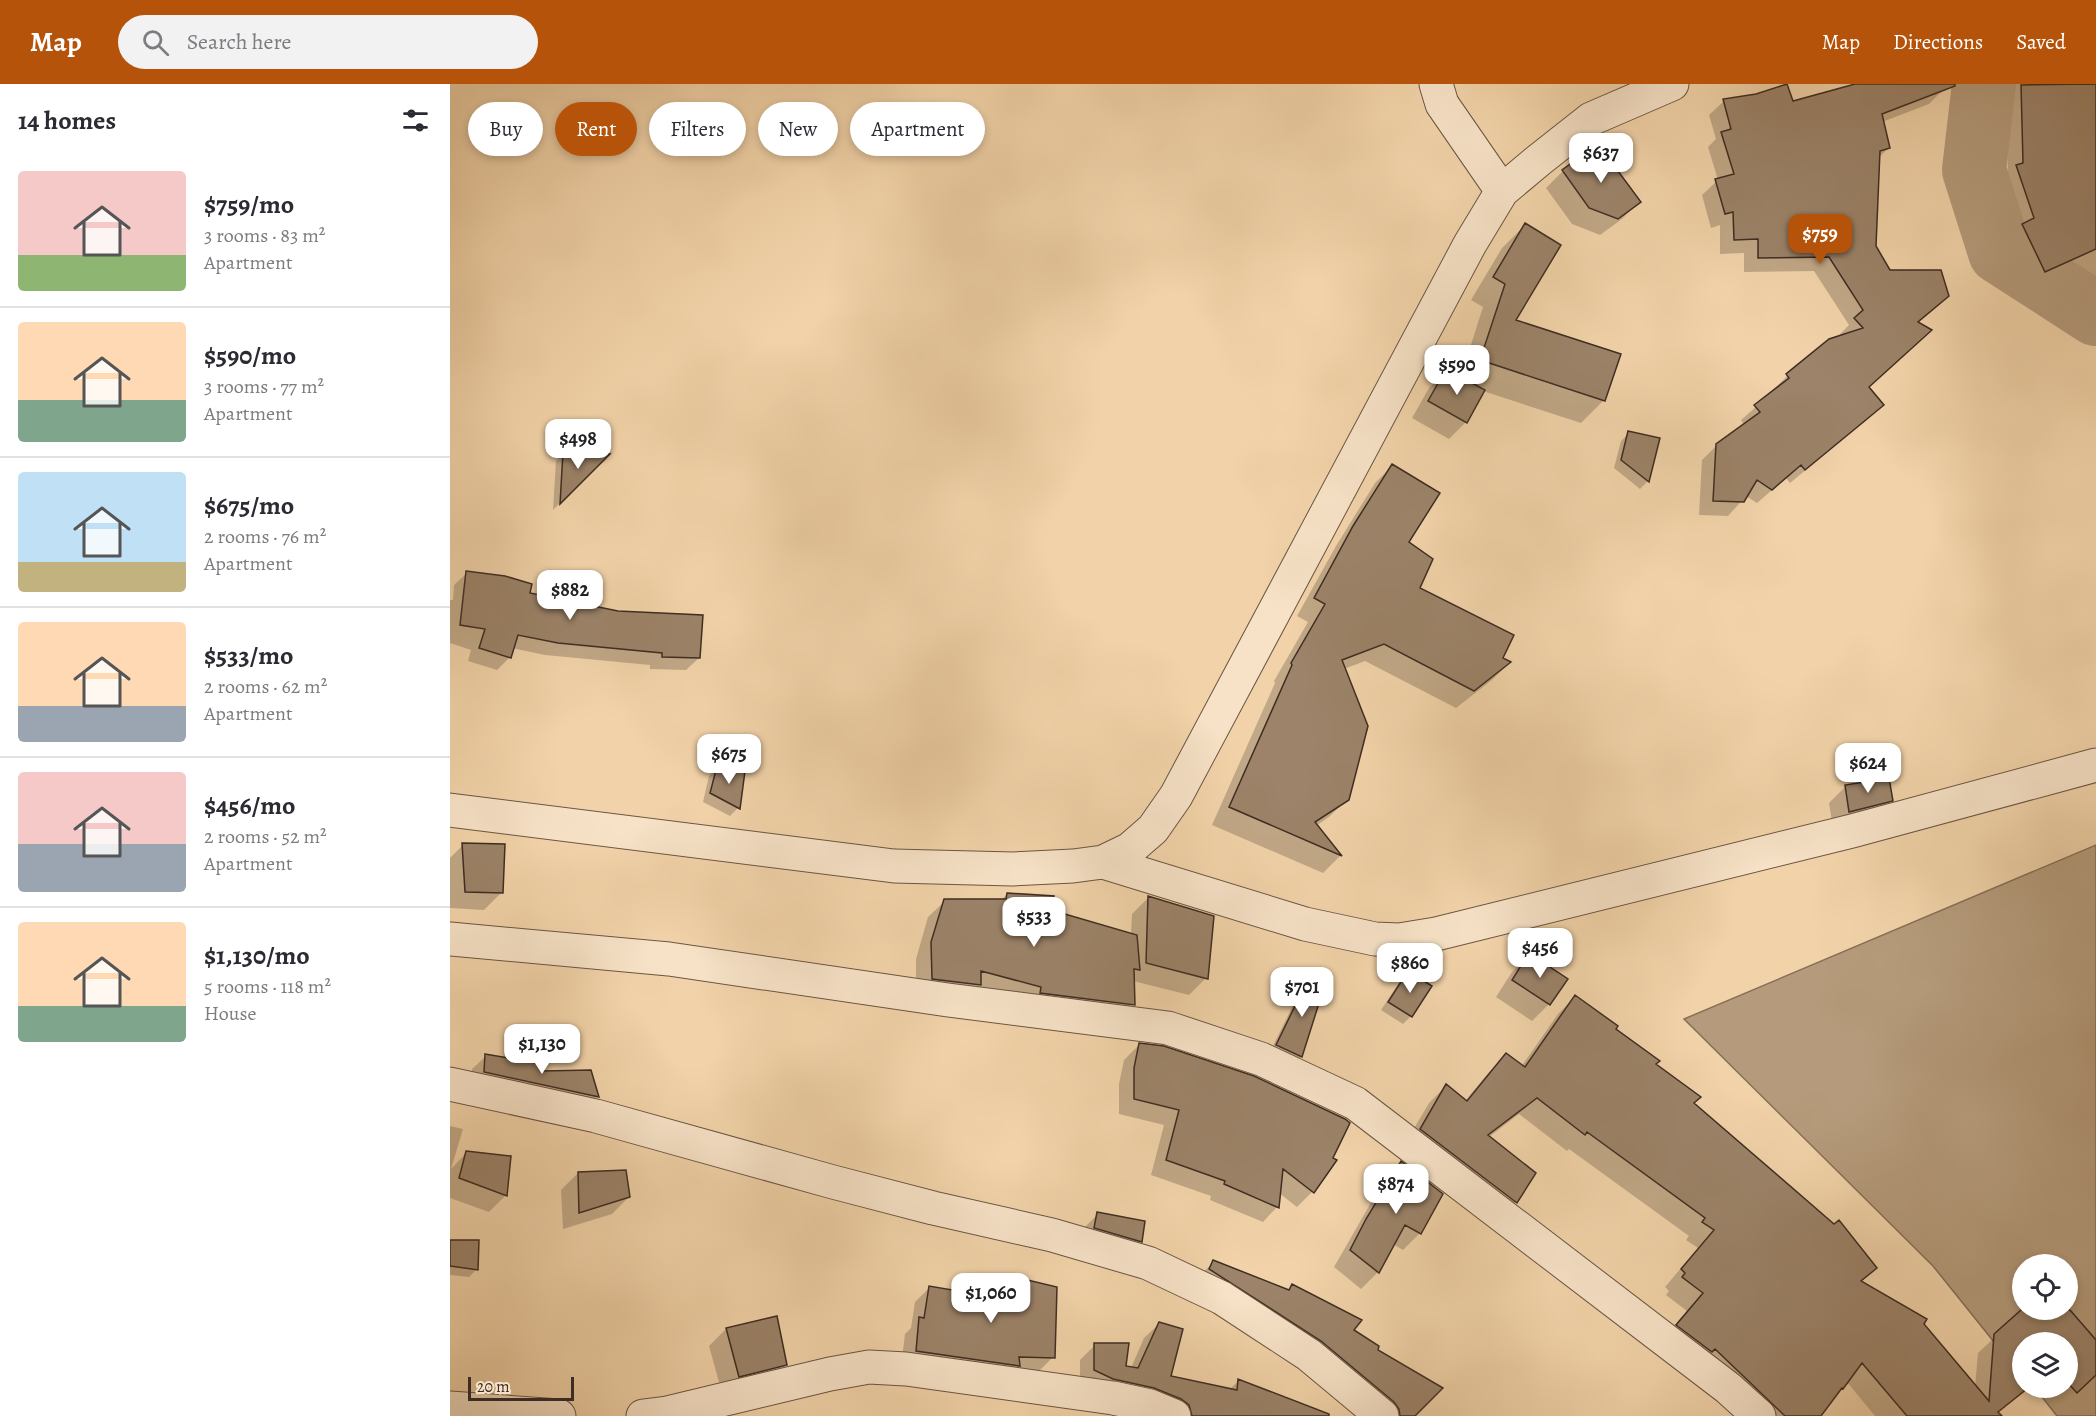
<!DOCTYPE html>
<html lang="en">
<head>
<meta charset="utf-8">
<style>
	:root { --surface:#fff; --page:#f2f2f3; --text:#2b2b33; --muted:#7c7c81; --line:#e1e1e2; --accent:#b45309 }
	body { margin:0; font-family:Alegreya,serif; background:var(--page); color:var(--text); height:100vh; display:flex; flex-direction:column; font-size:22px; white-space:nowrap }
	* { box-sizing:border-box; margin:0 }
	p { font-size:20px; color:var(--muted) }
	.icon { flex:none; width:33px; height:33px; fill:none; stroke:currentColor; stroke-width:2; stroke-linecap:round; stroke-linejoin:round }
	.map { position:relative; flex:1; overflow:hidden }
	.details { display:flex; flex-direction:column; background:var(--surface); width:450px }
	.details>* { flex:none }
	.hud { position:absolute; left:18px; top:18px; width:570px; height:54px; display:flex; gap:12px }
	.tools { position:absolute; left:1562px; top:1170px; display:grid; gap:12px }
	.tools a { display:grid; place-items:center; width:66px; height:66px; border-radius:50%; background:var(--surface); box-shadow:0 3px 9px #0003; font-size:30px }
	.scale { position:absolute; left:18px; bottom:15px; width:106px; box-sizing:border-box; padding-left:6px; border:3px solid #3e2d23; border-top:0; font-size:16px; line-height:21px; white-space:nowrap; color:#3e2d23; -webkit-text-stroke:4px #f7e2c7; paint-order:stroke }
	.price { position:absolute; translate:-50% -51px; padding:0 14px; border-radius:12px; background:#fff; color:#222; font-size:20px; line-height:39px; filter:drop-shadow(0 2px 3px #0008) }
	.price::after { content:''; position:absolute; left:50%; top:36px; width:18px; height:14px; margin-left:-9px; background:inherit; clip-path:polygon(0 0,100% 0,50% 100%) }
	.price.active { background:var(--accent); color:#fff }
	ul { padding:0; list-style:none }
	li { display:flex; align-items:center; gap:18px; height:150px; padding:0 18px }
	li+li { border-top:2px solid var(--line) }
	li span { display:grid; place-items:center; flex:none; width:168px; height:120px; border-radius:6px; color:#555 }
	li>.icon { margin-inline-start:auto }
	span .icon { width:72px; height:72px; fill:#fffc; stroke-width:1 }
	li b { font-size:26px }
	h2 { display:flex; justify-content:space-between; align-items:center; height:72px; padding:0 18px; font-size:26px }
	.pill { padding:0 21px; border-radius:27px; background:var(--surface); box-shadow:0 3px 9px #0003; font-size:21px; line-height:54px }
	.pill.active { background:var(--accent); color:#fff }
	header { display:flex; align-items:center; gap:36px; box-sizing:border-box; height:84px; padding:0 30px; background:var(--accent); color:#fff }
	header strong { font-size:28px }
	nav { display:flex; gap:33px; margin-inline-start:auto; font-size:21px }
	.search { width:420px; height:54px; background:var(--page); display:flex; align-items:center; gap:15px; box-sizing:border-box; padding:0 21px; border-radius:33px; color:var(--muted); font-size:22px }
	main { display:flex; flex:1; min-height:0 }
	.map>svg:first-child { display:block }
</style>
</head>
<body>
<header>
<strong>Map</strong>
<div class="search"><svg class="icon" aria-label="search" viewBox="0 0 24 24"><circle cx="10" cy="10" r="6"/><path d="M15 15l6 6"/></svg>Search here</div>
<nav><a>Map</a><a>Directions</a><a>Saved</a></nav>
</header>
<main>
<section class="details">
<h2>14 homes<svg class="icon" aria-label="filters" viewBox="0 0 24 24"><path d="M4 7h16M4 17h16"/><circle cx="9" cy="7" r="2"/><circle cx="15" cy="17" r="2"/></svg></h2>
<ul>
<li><span style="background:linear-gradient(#f6c9c9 70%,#8fb573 0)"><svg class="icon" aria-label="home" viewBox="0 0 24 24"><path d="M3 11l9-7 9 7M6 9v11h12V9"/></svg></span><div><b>$759/mo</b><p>3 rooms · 83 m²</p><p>Apartment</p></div></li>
<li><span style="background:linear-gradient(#ffd9b3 65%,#7fa58c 0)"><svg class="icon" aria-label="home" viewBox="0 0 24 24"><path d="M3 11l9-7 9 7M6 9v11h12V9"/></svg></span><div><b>$590/mo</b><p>3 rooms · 77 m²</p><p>Apartment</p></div></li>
<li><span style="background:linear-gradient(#bfe0f5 75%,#c2b280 0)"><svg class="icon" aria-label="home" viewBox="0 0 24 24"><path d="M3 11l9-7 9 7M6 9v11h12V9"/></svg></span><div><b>$675/mo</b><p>2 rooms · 76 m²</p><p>Apartment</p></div></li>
<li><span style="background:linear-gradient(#ffd9b3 70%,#9aa5b1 0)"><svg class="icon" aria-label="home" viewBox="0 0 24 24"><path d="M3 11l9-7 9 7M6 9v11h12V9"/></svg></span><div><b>$533/mo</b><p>2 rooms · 62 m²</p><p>Apartment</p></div></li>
<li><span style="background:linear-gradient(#f6c9c9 60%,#9aa5b1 0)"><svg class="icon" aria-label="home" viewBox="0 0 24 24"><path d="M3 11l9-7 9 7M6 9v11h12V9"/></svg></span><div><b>$456/mo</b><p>2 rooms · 52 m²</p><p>Apartment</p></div></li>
<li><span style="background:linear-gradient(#ffd9b3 70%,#7fa58c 0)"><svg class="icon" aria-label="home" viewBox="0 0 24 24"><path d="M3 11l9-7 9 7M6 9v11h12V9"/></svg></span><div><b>$1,130/mo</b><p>5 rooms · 118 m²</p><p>House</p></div></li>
</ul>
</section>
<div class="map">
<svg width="1646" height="1332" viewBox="0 0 1646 1332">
	<rect width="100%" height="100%" fill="#f2d3a9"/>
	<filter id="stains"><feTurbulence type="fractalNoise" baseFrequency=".00333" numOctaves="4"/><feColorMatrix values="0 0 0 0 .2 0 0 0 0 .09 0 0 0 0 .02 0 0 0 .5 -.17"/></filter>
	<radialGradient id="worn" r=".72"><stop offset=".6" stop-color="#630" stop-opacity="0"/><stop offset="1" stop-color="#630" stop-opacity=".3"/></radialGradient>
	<path fill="#b59b7b" stroke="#856f58" stroke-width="1.5" fill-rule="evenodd" d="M 1646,761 L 1646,1332 L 1607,1332 L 1585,1304 L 1617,1304 L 1617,1258 L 1544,1258 L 1483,1182 L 1234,935 ZM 1572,1180 L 1617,1180 L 1617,1226 L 1572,1226 Z"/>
	<path fill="#0003" d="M 1418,0 L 1491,0 L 1493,6 L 1479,20 L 1432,38 L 1439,64 L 1428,74 L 1425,162 L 1440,188 L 1497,212 L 1467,239 L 1417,304 L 1432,321 L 1418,335 L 1340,399 L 1336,394 L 1307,419 L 1296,412 L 1278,432 L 1249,431 L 1252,376 L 1267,361 L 1294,341 L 1291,336 L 1324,307 L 1323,306 L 1337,292 L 1393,252 L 1390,250 L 1399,241 L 1364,187 L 1294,188 L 1294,169 L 1270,170 L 1270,141 L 1261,144 L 1252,111 L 1268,96 L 1258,63 L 1266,55 L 1259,31 L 1274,17 L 1342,19 Z
		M 1550,0 L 1646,0 L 1646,209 L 1628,191 L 1614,201 L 1610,188 L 1579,203 L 1557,157 L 1568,146 L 1551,98 L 1558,92 L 1556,12 L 1550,12 Z
		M 1113,87 L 1189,118 L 1172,135 L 1150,151 L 1122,140 L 1096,104 Z
		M 1075,141 L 1064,237 L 1154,316 L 1131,339 L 1033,307 L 1016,338 L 999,355 L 962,334 L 979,304 L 996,287 L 1010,295 L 1033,223 L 1021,216 L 1052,164 Z
		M 1179,349 L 1198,397 L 1190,405 L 1164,384 L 1171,357 Z
		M 114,369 L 157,372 L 103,426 L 106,377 Z
		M 942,382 L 968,504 L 1051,575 L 1059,579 L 1042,596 L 1006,624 L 915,577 L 894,585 L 897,715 L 879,733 L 866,742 L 890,772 L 873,789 L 762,741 L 825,599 L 824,597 L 858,538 L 847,532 L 886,462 L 925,399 Z
		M 17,489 L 78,510 L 249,574 L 236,586 L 200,585 L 200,581 L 95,571 L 62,564 L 60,573 L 47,586 L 18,577 L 21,566 L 0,559 L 0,516 L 3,516 L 4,501 Z
		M 267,684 L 293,688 L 288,724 L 280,732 L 253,718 L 259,692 Z
		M 1396,702 L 1441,716 L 1424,733 L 1383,744 L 1379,719 Z
		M 13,761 L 51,809 L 34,826 L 0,824 L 0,774 Z
		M 557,810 L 599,827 L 681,850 L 682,830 L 699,813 L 756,894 L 739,911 L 683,897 L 683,920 L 667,936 L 466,911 L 466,875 L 478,833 L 495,817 L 551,817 Z
		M 1079,871 L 1099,920 L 1082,937 L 1046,913 L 1062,888 Z
		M 958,888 L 961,932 L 953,940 L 931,926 L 950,897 Z
		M 861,893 L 874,898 L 851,973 L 842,981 L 819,970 L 853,901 Z
		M 1125,913 L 1204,980 L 1242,1019 L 1425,1184 L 1410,1199 L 1472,1240 L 1525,1303 L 1528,1269 L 1574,1226 L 1603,1226 L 1627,1256 L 1617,1266 L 1617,1258 L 1572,1258 L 1573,1304 L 1539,1332 L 1425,1332 L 1397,1298 L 1369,1332 L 1301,1332 L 1210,1258 L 1237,1227 L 1216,1211 L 1219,1207 L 1215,1203 L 1248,1164 L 1236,1156 L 1239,1152 L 1119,1065 L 1117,1067 L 1069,1030 L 1039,1053 L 1084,1089 L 1066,1118 L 1049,1135 L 953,1063 L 979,1019 L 996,1002 L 1015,1017 L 1039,988 L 1056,971 L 1071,983 L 1108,930 Z
		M 689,961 L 862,1108 L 847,1123 L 829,1109 L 827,1123 L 813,1138 L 760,1116 L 761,1112 L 701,1091 L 714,1041 L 669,1030 L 669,1000 L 674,976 Z
		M 36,972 L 91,989 L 140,988 L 147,1013 L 134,1026 L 22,1001 L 22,985 Z
		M 0,1042 L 13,1045 L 1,1085 L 17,1068 L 56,1111 L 39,1128 L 0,1114 Z
		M 951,1079 L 970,1149 L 953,1166 L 943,1160 L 928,1188 L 911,1205 L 884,1183 L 934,1096 Z
		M 128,1089 L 179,1113 L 162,1130 L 113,1145 L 111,1106 Z
		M 648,1130 L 691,1157 L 674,1174 L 631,1147 Z
		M 0,1158 L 27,1185 L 19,1193 L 0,1191 Z
		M 764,1178 L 837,1206 L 842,1202 L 902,1247 L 926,1266 L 963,1332 L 930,1332 L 749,1192 Z
		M 561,1193 L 603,1273 L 588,1288 L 451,1282 L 455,1250 L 461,1244 L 465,1218 L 480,1203 L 545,1214 L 547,1208 Z
		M 326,1234 L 335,1281 L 318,1298 L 272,1309 L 259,1262 L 276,1245 Z
		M 709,1240 L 719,1293 L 779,1306 L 789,1296 L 879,1332 L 720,1332 L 630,1301 L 630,1276 L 645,1261 L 675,1283 L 681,1284 L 694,1254 Z"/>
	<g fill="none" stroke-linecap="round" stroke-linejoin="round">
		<path stroke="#b59b7b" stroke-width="64" d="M 1534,0 L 1524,86 L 1550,168 L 1646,230"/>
	</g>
	<path fill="#9c8369" stroke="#3e2d23" stroke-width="1.5" d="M 1337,0 L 1343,17 L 1405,0 L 1505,0 L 1505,2 L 1432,30 L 1440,64 L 1430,67 L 1426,162 L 1440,186 L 1491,186 L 1499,212 L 1468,238 L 1482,246 L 1419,303 L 1434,321 L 1355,386 L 1351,381 L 1322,406 L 1307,396 L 1294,418 L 1263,417 L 1266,360 L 1310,328 L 1304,321 L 1339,294 L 1336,290 L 1379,255 L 1413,244 L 1404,234 L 1413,226 L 1379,173 L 1308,174 L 1308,155 L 1284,156 L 1283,128 L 1275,130 L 1265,95 L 1284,90 L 1271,48 L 1281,45 L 1273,15 L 1306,10 Z
		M 1646,0 L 1646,165 L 1595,188 L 1572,140 L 1584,134 L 1566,81 L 1573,79 L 1571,1 Z
		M 1148,60 L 1191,118 L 1168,135 L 1139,124 L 1112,86 Z
		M 1075,139 L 1111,161 L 1066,236 L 1171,270 L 1155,317 L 1030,276 L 1055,200 L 1043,193 Z
		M 996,285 L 1035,306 L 1017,339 L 978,317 Z
		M 1178,347 L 1210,354 L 1199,398 L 1171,376 Z
		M 113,368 L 160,370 L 110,420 Z
		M 942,380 L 990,409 L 959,458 L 983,475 L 970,504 L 1064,551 L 1053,574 L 1061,578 L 1024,607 L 934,560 L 892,576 L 918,642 L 899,716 L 865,738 L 892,772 L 779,723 L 842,581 L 841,579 L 875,520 L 864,514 L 903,442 Z
		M 16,487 L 55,492 L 82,500 L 80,509 L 168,527 L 253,531 L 250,574 L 212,573 L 212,569 L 108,559 L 68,551 L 61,574 L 29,564 L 35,545 L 10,541 Z
		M 267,682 L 295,687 L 290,725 L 260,709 Z
		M 1439,694 L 1443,717 L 1399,728 L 1395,701 Z
		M 12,759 L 55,760 L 53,809 L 15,808 Z
		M 557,809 L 604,812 L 601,826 L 687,851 L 690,886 L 684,885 L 685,921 L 590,909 L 591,903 L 531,887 L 531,901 L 482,895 L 481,858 L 494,815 L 556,815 Z
		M 698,812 L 764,832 L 758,895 L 696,879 Z
		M 1079,869 L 1118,895 L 1100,921 L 1062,896 Z
		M 958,887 L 982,902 L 962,933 L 938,918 Z
		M 860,891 L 876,897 L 852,973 L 826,961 Z
		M 1125,911 L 1168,942 L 1166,945 L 1210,977 L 1206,980 L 1251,1013 L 1244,1019 L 1384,1140 L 1389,1136 L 1427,1184 L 1411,1197 L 1477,1235 L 1474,1240 L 1539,1317 L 1544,1250 L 1571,1226 L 1620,1226 L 1646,1256 L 1646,1291 L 1627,1309 L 1617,1298 L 1617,1258 L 1572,1258 L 1572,1304 L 1578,1304 L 1548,1328 L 1552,1332 L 1457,1332 L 1412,1279 L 1393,1305 L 1392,1304 L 1371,1332 L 1335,1332 L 1265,1265 L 1262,1268 L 1226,1241 L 1253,1209 L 1232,1193 L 1235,1189 L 1231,1185 L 1264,1146 L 1252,1138 L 1255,1134 L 1137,1048 L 1135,1051 L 1087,1014 L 1038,1051 L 1086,1089 L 1067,1119 L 970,1045 L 996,1000 L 1017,1017 L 1056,969 L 1075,983 Z
		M 689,959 L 714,962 L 804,992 L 895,1035 L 900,1039 L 883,1074 L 887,1076 L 864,1109 L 833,1085 L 829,1124 L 774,1100 L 775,1097 L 716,1076 L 729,1026 L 684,1015 L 684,984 Z
		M 35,970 L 93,980 L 92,987 L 141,986 L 149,1013 L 34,988 Z
		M 16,1067 L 61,1072 L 57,1112 L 9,1094 Z
		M 951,1077 L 993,1110 L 971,1150 L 955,1141 L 929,1189 L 900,1166 L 916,1135 Z
		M 176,1086 L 180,1113 L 129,1129 L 128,1088 Z
		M 647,1128 L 695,1137 L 692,1158 L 644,1144 Z
		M 0,1156 L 29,1156 L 28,1186 L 0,1182 Z
		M 763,1176 L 839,1206 L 842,1200 L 912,1236 L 904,1246 L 929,1262 L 928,1266 L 993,1304 L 965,1332 L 950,1332 L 949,1325 L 944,1318 L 871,1257 L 759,1185 Z
		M 561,1192 L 607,1203 L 605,1274 L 569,1273 L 570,1282 L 466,1267 L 469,1233 L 474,1234 L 479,1202 L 556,1215 Z
		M 327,1232 L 337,1281 L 289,1293 L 276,1244 Z
		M 709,1238 L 733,1245 L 721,1292 L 787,1306 L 788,1295 L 879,1330 L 879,1332 L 742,1332 L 739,1321 L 731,1315 L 704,1304 L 663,1295 L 644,1286 L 644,1259 L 679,1259 L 676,1282 L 688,1284 Z"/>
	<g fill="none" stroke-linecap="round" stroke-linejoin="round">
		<defs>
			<path id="minor" d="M 986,0 L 992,20 L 1052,107
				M 0,726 L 444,782 L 563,785 L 623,782 L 653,778 L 680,765 L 703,745 L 726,712 L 1020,160 L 1052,107 L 1089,76 L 1141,35 L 1222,0
				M 653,778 L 855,840 L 925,855 L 949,856 L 986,850 L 1402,747 L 1646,681
				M 0,855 L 219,875 L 498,916 L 718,944 L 811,975 L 905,1019 L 1278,1304 L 1309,1332
				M 0,1000 L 146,1032 L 383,1098 L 483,1124 L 602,1151 L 698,1179 L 772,1214 L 859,1271 L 932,1332
				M 0,1324 L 109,1332
				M 193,1332 L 217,1329 L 380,1290 L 419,1283 L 456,1285 L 663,1314 L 700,1322 L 724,1332"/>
		</defs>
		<use href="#minor" stroke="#6b5644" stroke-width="35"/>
		<use href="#minor" stroke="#f7e2c7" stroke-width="33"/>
	</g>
	<rect width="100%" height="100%" filter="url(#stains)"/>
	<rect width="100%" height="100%" fill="url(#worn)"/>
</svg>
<div class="tools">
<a><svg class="icon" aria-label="locate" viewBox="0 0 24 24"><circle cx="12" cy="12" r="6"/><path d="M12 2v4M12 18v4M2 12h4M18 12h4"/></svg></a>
<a><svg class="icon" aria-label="layers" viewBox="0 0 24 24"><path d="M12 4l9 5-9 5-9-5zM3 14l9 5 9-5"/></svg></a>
</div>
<div class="scale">20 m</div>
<b class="price" style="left:1151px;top:100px">$637</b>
<b class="price active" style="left:1370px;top:181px">$759</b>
<b class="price" style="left:1007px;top:312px">$590</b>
<b class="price" style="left:128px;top:386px">$498</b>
<b class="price" style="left:120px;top:537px">$882</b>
<b class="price" style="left:279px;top:701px">$675</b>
<b class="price" style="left:1418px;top:710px">$624</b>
<b class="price" style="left:584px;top:864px">$533</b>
<b class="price" style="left:1090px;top:895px">$456</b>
<b class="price" style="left:960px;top:910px">$860</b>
<b class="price" style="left:852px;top:934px">$701</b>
<b class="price" style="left:92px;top:991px">$1,130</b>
<b class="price" style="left:946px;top:1131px">$874</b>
<b class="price" style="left:541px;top:1240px">$1,060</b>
<div class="hud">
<a class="pill">Buy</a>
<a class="pill active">Rent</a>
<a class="pill">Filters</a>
<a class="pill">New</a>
<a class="pill">Apartment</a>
</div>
</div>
</main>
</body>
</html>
